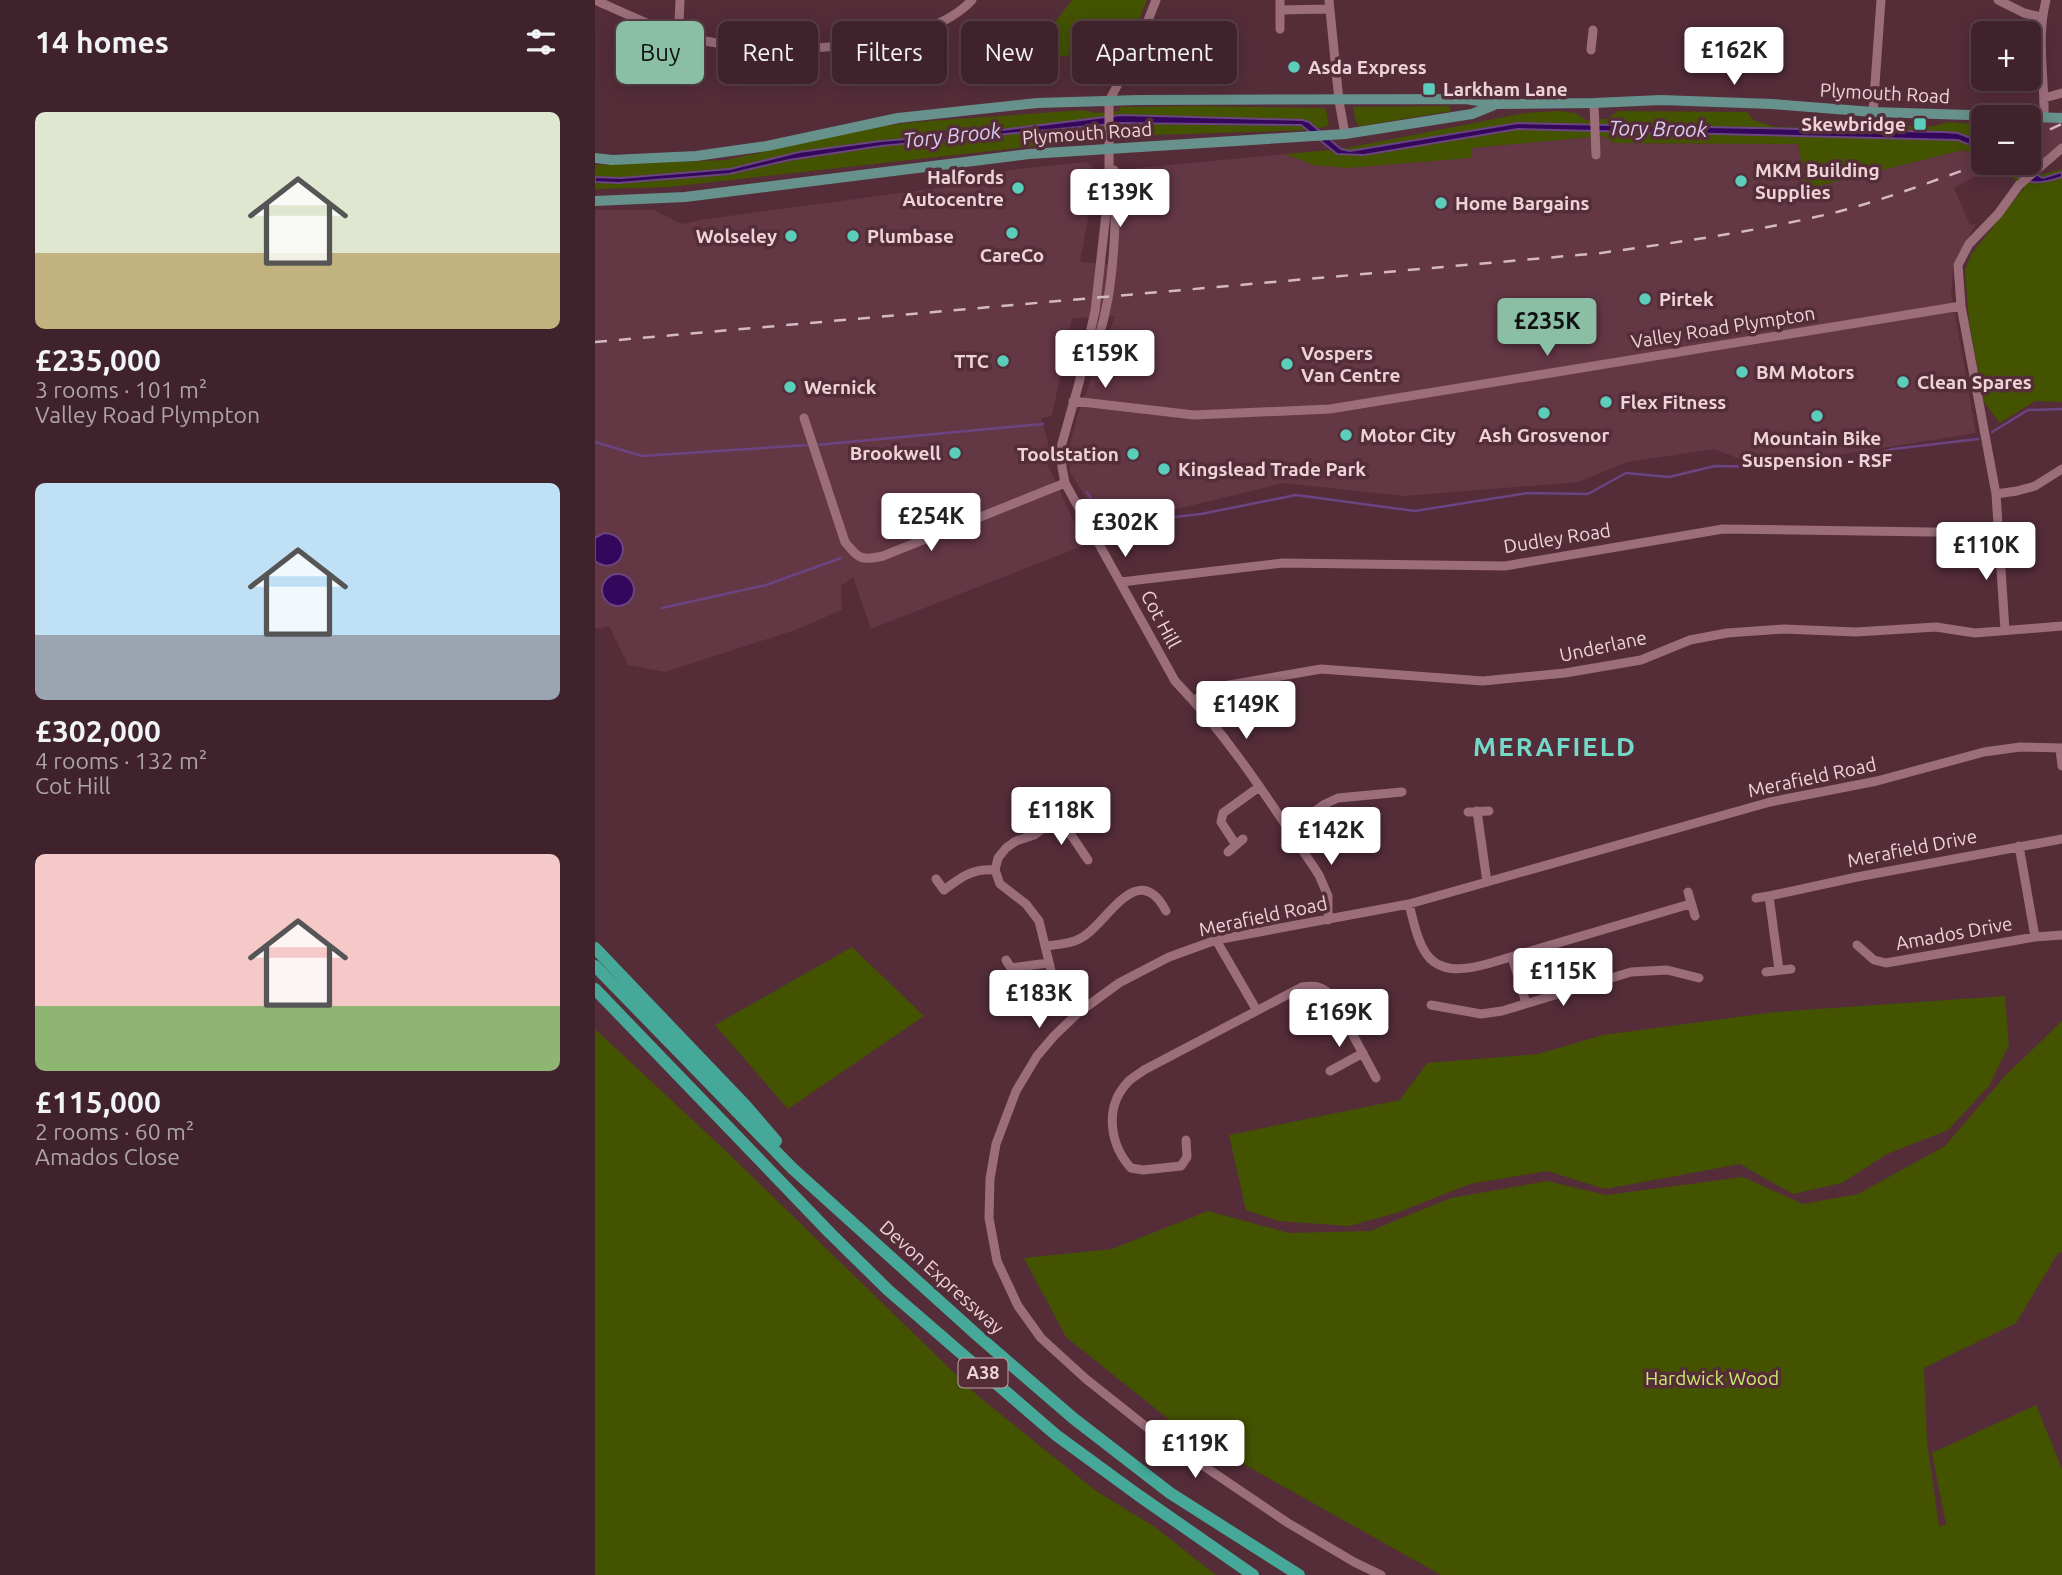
<!DOCTYPE html>
<html lang="en">
<head>
<meta charset="utf-8">
<style>
	:root { --surface:#3f222b; --page:#4a2f37; --text:#f1f3f6; --muted:#ada4a9; --line:#583f47; --accent:#8abfa5 }
	body { margin:0; font-family:Ubuntu,sans-serif; background:var(--page); color:var(--text); height:100vh; display:flex; flex-direction:column; font-size:26px; white-space:nowrap }
	* { box-sizing:border-box; margin:0 }
	p { font-size:23px; color:var(--muted) }
	.icon { flex:none; width:38px; height:38px; fill:none; stroke:currentColor; stroke-width:2; stroke-linecap:round; stroke-linejoin:round }
	.map { position:relative; flex:1; overflow:hidden }
	.panel { display:flex; flex-direction:column; background:var(--surface); width:595px }
	.panel>* { flex:none }
	.top-card { position:absolute; left:21px; top:21px; width:665px; height:63px; display:flex; gap:14px }
	.tools { position:absolute; left:1376px; top:21px; display:grid; gap:14px }
	.tools a { display:grid; place-items:center; width:70px; height:70px; border-radius:10px; background:var(--surface); box-shadow:0 4px 18px #0003,0 0 0 2px var(--line); font-size:35px }
	.price { position:absolute; translate:-50% -60px; padding:0 16px; border-radius:7px; background:#fff; color:#222; font-size:23px; line-height:46px; filter:drop-shadow(0 2px 4px #0008) }
	.price::after { content:''; position:absolute; left:50%; top:42px; width:21px; height:16px; margin-left:-10px; background:inherit; clip-path:polygon(0 0,100% 0,50% 100%) }
	.price.current { background:var(--accent); color:#111 }
	ul { padding:0; list-style:none }
	li { display:grid; align-content:center; gap:14px; height:371px; padding:0 35px }
	li span { display:grid; place-items:center; height:217px; border-radius:10px; color:#555 }
	li>.icon { margin-inline-start:auto }
	span .icon { width:126px; height:126px; fill:#fffc; stroke-width:1 }
	li b { font-size:30px }
	h2 { display:flex; justify-content:space-between; align-items:center; height:84px; padding:0 35px; font-size:30px }
	.tag { padding:0 24px; border-radius:10px; background:var(--surface); box-shadow:0 4px 18px #0003,0 0 0 2px var(--line); font-size:24px; line-height:63px }
	.tag.current { background:var(--accent); color:#111 }
	main { display:flex; flex:1; min-height:0 }
	.map>svg:first-child { display:block }
</style>
</head>
<body>
<main>
<section class="panel">
<h2>14 homes<svg class="icon" aria-label="filters" viewBox="0 0 24 24"><path d="M4 7h16M4 17h16"/><circle cx="9" cy="7" r="2"/><circle cx="15" cy="17" r="2"/></svg></h2>
<ul>
<li><span style="background:linear-gradient(#dfe7d0 65%,#c2b280 0)"><svg class="icon" aria-label="home" viewBox="0 0 24 24"><path d="M3 11l9-7 9 7M6 9v11h12V9"/></svg></span><div><b>£235,000</b><p>3 rooms · 101 m²</p><p>Valley Road Plympton</p></div></li>
<li><span style="background:linear-gradient(#bfe0f5 70%,#9aa5b1 0)"><svg class="icon" aria-label="home" viewBox="0 0 24 24"><path d="M3 11l9-7 9 7M6 9v11h12V9"/></svg></span><div><b>£302,000</b><p>4 rooms · 132 m²</p><p>Cot Hill</p></div></li>
<li><span style="background:linear-gradient(#f6c9c9 70%,#8fb573 0)"><svg class="icon" aria-label="home" viewBox="0 0 24 24"><path d="M3 11l9-7 9 7M6 9v11h12V9"/></svg></span><div><b>£115,000</b><p>2 rooms · 60 m²</p><p>Amados Close</p></div></li>
</ul>
</section>
<div class="map">
<svg width="1467" height="1575" viewBox="0 0 1467 1575">
	<rect width="100%" height="100%" fill="#542d39"/>
	<path fill="#643745" d="M 1467,110 L 1467,142 L 1435,169 L 1423,163 L 1433,163 L 1433,123 L 1459,122 Z
		M 1008,136 L 1020,143 L 1203,144 L 1211,189 L 1368,150 L 1388,159 L 1388,163 L 1402,165 L 1359,188 L 1375,225 L 1381,224 L 1359,263 L 1356,292 L 1381,433 L 1238,456 L 1147,460 L 1119,449 L 1032,462 L 984,482 L 809,496 L 688,483 L 509,527 L 475,472 L 474,448 L 482,417 L 520,316 L 477,318 L 457,416 L 446,418 L 453,441 L 451,461 L 490,545 L 276,629 L 258,577 L 246,586 L 247,610 L 200,630 L 70,672 L 33,665 L 14,626 L 0,629 L 0,210 L 58,210 L 87,224 L 111,219 L 350,187 L 415,170 L 491,162 L 498,167 L 501,175 L 485,262 L 522,265 L 528,177 L 533,169 L 690,154 L 718,165 L 752,168 L 875,158 L 875,148 Z"/>
	<path fill="#435300" d="M 477,0 L 552,0 L 539,31 L 529,67 L 513,66 L 513,59 L 475,52 L 473,56 L 443,58 L 451,34 Z
		M 606,106 L 727,108 L 731,110 L 734,126 L 712,130 L 529,136 L 74,187 L 0,189 L 0,165 L 131,160 L 281,127 L 320,122 L 489,110 L 500,113 L 524,111 L 525,107 Z
		M 854,106 L 856,111 L 765,126 L 761,122 L 758,107 Z
		M 964,111 L 980,113 L 991,120 L 1012,119 L 1023,111 L 1152,112 L 1158,120 L 1181,127 L 1277,130 L 1287,126 L 1340,126 L 1353,122 L 1388,125 L 1388,159 L 1368,150 L 1211,189 L 1203,144 L 1019,143 L 1008,136 L 876,148 L 876,158 L 752,168 L 718,165 L 690,154 L 746,149 L 930,113 Z
		M 1396,163 L 1423,163 L 1445,175 L 1467,169 L 1467,402 L 1440,401 L 1405,423 L 1389,402 L 1374,322 L 1370,270 L 1377,253 L 1429,188 L 1403,165 Z
		M 257,947 L 329,1016 L 193,1109 L 120,1025 Z
		M 1410,996 L 1414,1045 L 1394,1086 L 1353,1130 L 1292,1154 L 1247,1183 L 1198,1194 L 1145,1164 L 1010,1189 L 952,1171 L 875,1184 L 804,1212 L 754,1226 L 684,1221 L 651,1210 L 634,1135 L 805,1100 L 832,1063 L 943,1054 L 1008,1035 L 1180,1012 Z
		M 1467,1021 L 1467,1252 L 1463,1253 L 1421,1323 L 1329,1368 L 1332,1443 L 1344,1526 L 1351,1525 L 1337,1453 L 1441,1405 L 1467,1469 L 1467,1575 L 846,1575 L 586,1429 L 471,1337 L 429,1258 L 517,1249 L 613,1211 L 694,1233 L 775,1231 L 856,1198 L 952,1181 L 1011,1195 L 1148,1177 L 1208,1204 L 1263,1194 L 1350,1146 L 1410,1076 Z
		M 0,1029 L 132,1152 L 382,1395 L 501,1491 L 560,1527 L 621,1575 L 0,1575 Z"/>
	<path fill="#33075b" stroke="#6b4481" stroke-width="2" d="M 526,115 L 708,120 L 714,122 L 746,149 L 755,151 L 923,123 L 1349,132 L 1363,133 L 1388,143 L 1388,152 L 1383,148 L 1363,140 L 923,129 L 769,155 L 742,154 L 706,125 L 526,123 L 286,146 L 194,160 L 134,174 L 23,183 L 0,182 L 0,177 L 26,178 L 135,169 L 204,152 L 286,141 L 374,134 Z
		M 1402,163 L 1424,166 L 1448,178 L 1467,172 L 1467,177 C 1435,188 1429,182 1402,163 Z
		M 9,533 C 42,534 27,580 0,561 L 0,538 Z
		M7 590a16 16 0 1 1 32 0a16 16 0 1 1-32 0Z"/>
	<g fill="none" stroke-linecap="round" stroke-linejoin="round">
		<path stroke="#6b4481" stroke-width="2.5" d="M 1397,432 L 1433,410 L 1467,409
			M 0,442 L 47,456 L 214,445
			M 221,445 L 448,424
			M 492,492 L 500,506 L 533,522 L 606,514 L 701,495 L 820,511 L 933,493 L 993,494 L 1031,473 L 1074,477 L 1120,466 L 1193,467 L 1266,458 L 1298,449 L 1383,439
			M 291,539 L 327,524
			M 67,608 L 171,585 L 246,558"/>
		<path stroke="#9b6e7a" stroke-width="9" d="M 0,0 C 36,16 72,34 110,41 C 179,54 327,54 377,0
			M 561,0 L 542,48 L 514,101 L 514,187 L 505,267 L 500,311 L 484,383 L 466,447 L 467,467 L 470,483 L 580,681 C 636,739 679,808 724,875 L 733,896 L 733,920
			M 734,0 L 744,101 L 750,134
			M 1403,0 L 1429,13 L 1446,17
			M 685,10 L 734,9
			M 685,29 L 685,0
			M 80,34 L 84,23 L 85,0
			M 996,50 L 998,30
			M 1449,98 L 1467,93
			M 999,103 L 1001,155
			M 1278,112 L 1286,0
			M 1449,117 C 1450,78 1441,39 1451,0
			M 491,369 C 513,325 518,273 520,225 C 521,206 522,189 519,170
			M 478,401 L 599,415 L 735,409 L 1366,306
			M 209,418 L 250,542 C 264,559 266,561 288,556 L 470,483
			M 1401,494 L 1422,491 L 1440,486 L 1467,469
			M 526,582 L 688,563 L 910,566 L 1128,529 L 1404,533
			M 1410,630 L 1401,494 L 1366,306 L 1363,265 L 1374,244 L 1403,214 L 1424,185 L 1467,148
			M 599,700 L 623,687 L 726,669 L 888,681 L 970,673 L 1046,660 L 1095,640 L 1132,633 L 1189,629 L 1261,632 L 1341,627 L 1380,633 L 1467,626
			M 1465,749 L 1467,766
			M 475,809 L 439,835 L 421,841 L 411,848 L 403,858 L 400,870 L 405,884 L 431,904 L 444,921 L 460,987 L 483,1013
			M 882,811 L 892,882
			M 873,812 L 894,811
			M 464,817 L 493,860
			M 694,830 L 730,804 L 743,798 L 807,792
			M 641,845 L 626,822 L 628,813 L 664,787
			M 1424,846 L 1440,937
			M 633,852 L 648,839
			M 341,879 L 349,890 C 366,877 378,868 400,870
			M 1093,892 L 1100,916
			M 1161,898 L 1174,896
			M 814,904 C 826,954 833,980 892,964 L 1095,904
			M 621,940 L 661,1009
			M 1262,945 L 1279,960 L 1291,963 L 1440,937 L 1467,935
			M 451,946 C 465,944 480,944 492,934 C 515,917 544,860 571,911
			M 917,957 L 931,1003
			M 411,960 L 416,968 L 453,963
			M 1184,970 L 1174,896 L 1262,877 L 1467,839
			M 1171,972 L 1196,969
			M 836,1005 L 886,1014 L 907,1011 L 1036,972 L 1072,970 L 1104,978
			M 735,1071 L 768,1053
			M 591,1140 L 592,1157 L 586,1166 L 548,1170 L 536,1168 C 515,1145 509,1108 532,1083 C 536,1078 544,1074 549,1070 L 707,987 C 720,985 727,986 737,996 L 781,1078
			M 786,1575 L 759,1562 L 693,1523 L 554,1429 L 491,1379 L 446,1338 L 423,1306 L 402,1261 L 394,1218 L 395,1179 L 401,1144 L 421,1091 L 442,1056 L 459,1036 L 483,1013 L 524,983 L 574,957 L 621,940 L 814,904 L 1175,802 L 1282,781 L 1389,752 L 1425,747 L 1467,748"/>
		<path stroke="#67918c" stroke-width="10" d="M 0,158 L 17,160 L 101,156 L 172,146 L 303,118 L 442,103 L 544,100 L 871,99 L 902,104 L 999,103 L 1066,100 L 1177,104 L 1278,112 L 1467,118
			M 0,201 L 90,197 L 434,154 L 750,134 L 877,114 L 899,105"/>
		<path stroke="#45a898" stroke-width="12" d="M 0,948 L 150,1105 L 181,1141
			M 0,966 L 197,1168 L 382,1335 L 478,1418 L 575,1493 L 704,1575
			M 0,989 L 235,1233 L 293,1290 L 461,1435 L 543,1495 L 658,1575"/>
		<path stroke="#d5b9c0" stroke-width="2.5" stroke-dasharray="12 12" stroke-linecap="butt" d="M 1433,139 L 1467,124
			M 0,342 L 1006,253 C 1085,242 1164,231 1242,212 C 1292,199 1340,180 1389,163"/>
	</g>
	<g fill="#5bcebb" stroke="#542d39" stroke-width="2.5">
		<circle cx="699" cy="67" r="7"/>
		<rect x="827" y="82" width="14" height="14" rx="3.5"/>
		<rect x="1318" y="117" width="14" height="14" rx="3.5"/>
		<circle cx="1146" cy="181" r="7"/>
		<circle cx="423" cy="188" r="7"/>
		<circle cx="846" cy="203" r="7"/>
		<circle cx="417" cy="233" r="7"/>
		<circle cx="196" cy="236" r="7"/>
		<circle cx="258" cy="236" r="7"/>
		<circle cx="1050" cy="299" r="7"/>
		<circle cx="408" cy="361" r="7"/>
		<circle cx="692" cy="364" r="7"/>
		<circle cx="1147" cy="372" r="7"/>
		<circle cx="1308" cy="382" r="7"/>
		<circle cx="195" cy="387" r="7"/>
		<circle cx="1011" cy="402" r="7"/>
		<circle cx="949" cy="413" r="7"/>
		<circle cx="1222" cy="416" r="7"/>
		<circle cx="751" cy="435" r="7"/>
		<circle cx="360" cy="453" r="7"/>
		<circle cx="538" cy="454" r="7"/>
		<circle cx="569" cy="469" r="7"/>
	</g>
	<g text-anchor="middle" stroke-width="7" stroke-linejoin="round" paint-order="stroke">
		<rect fill="#542d39" stroke="#bfa1a9" stroke-width="2" x="363.5" y="1358.5" width="49" height="29" rx="5"/>
		<g font-size="18" font-weight="bold" fill="#edd3d9">
			<text x="388" y="1379">A38</text>
		</g>
		<g font-size="19" font-weight="bold" fill="#edd3d9" stroke="#542d39" text-anchor="start">
			<text x="713" y="74">Asda Express</text>
			<text x="848" y="96">Larkham Lane</text>
			<text x="1311" y="131" text-anchor="end">Skewbridge</text>
			<text x="1160" y="177">MKM Building<tspan x="1160" dy="22">Supplies</tspan></text>
			<text x="409" y="184" text-anchor="end">Halfords<tspan x="409" dy="22">Autocentre</tspan></text>
			<text x="860" y="210">Home Bargains</text>
			<text x="182" y="243" text-anchor="end">Wolseley</text>
			<text x="272" y="243">Plumbase</text>
			<text x="417" y="262" text-anchor="middle">CareCo</text>
			<text x="1064" y="306">Pirtek</text>
			<text x="706" y="360">Vospers<tspan x="706" dy="22">Van Centre</tspan></text>
			<text x="394" y="368" text-anchor="end">TTC</text>
			<text x="1161" y="379">BM Motors</text>
			<text x="1322" y="389">Clean Spares</text>
			<text x="209" y="394">Wernick</text>
			<text x="1025" y="409">Flex Fitness</text>
			<text x="765" y="442">Motor City</text>
			<text x="949" y="442" text-anchor="middle">Ash Grosvenor</text>
			<text x="1222" y="445" text-anchor="middle">Mountain Bike<tspan x="1222" dy="22">Suspension - RSF</tspan></text>
			<text x="346" y="460" text-anchor="end">Brookwell</text>
			<text x="524" y="461" text-anchor="end">Toolstation</text>
			<text x="583" y="476">Kingslead Trade Park</text>
		</g>
		<g font-size="19" fill="#edd3d9" stroke="#542d39">
			<text transform="translate(1290 93) rotate(3)" y="7">Plymouth Road</text>
			<text transform="translate(492 133) rotate(-4)" y="7">Plymouth Road</text>
			<text transform="translate(1128 327) rotate(-9)" y="7">Valley Road Plympton</text>
			<text transform="translate(962 538) rotate(-9)" y="7">Dudley Road</text>
			<text transform="translate(566 619) rotate(62)" y="7">Cot Hill</text>
			<text transform="translate(1008 646) rotate(-12)" y="7">Underlane</text>
			<text transform="translate(1217 777) rotate(-12)" y="7">Merafield Road</text>
			<text transform="translate(1317 848) rotate(-11)" y="7">Merafield Drive</text>
			<text transform="translate(668 916) rotate(-12)" y="7">Merafield Road</text>
			<text transform="translate(1359 933) rotate(-10)" y="7">Amados Drive</text>
			<text transform="translate(347 1277) rotate(42)" y="7">Devon Expressway</text>
		</g>
		<g font-size="19" fill="#cbeb67" stroke="#542d39">
			<text x="1117" y="1385">Hardwick Wood</text>
		</g>
		<g font-size="21" font-style="italic" fill="#dacaf8" stroke="#542d39">
			<text transform="translate(1063 129) rotate(1)" y="7">Tory Brook</text>
			<text transform="translate(357 136) rotate(-6)" y="7">Tory Brook</text>
		</g>
		<g font-size="26" font-weight="bold" letter-spacing="2" fill="#73d9c8" stroke="#542d39">
			<text x="960" y="756">MERAFIELD</text>
		</g>
	</g>
</svg>
<div class="tools">
<a>+</a>
<a>−</a>
</div>
<b class="price" style="left:1139px;top:87px">£162K</b>
<b class="price" style="left:525px;top:229px">£139K</b>
<b class="price current" style="left:952px;top:358px">£235K</b>
<b class="price" style="left:510px;top:390px">£159K</b>
<b class="price" style="left:336px;top:553px">£254K</b>
<b class="price" style="left:530px;top:559px">£302K</b>
<b class="price" style="left:1391px;top:582px">£110K</b>
<b class="price" style="left:651px;top:741px">£149K</b>
<b class="price" style="left:466px;top:847px">£118K</b>
<b class="price" style="left:736px;top:867px">£142K</b>
<b class="price" style="left:968px;top:1008px">£115K</b>
<b class="price" style="left:444px;top:1030px">£183K</b>
<b class="price" style="left:744px;top:1049px">£169K</b>
<b class="price" style="left:600px;top:1480px">£119K</b>
<div class="top-card">
<a class="tag current">Buy</a>
<a class="tag">Rent</a>
<a class="tag">Filters</a>
<a class="tag">New</a>
<a class="tag">Apartment</a>
</div>
</div>
</main>
</body>
</html>
